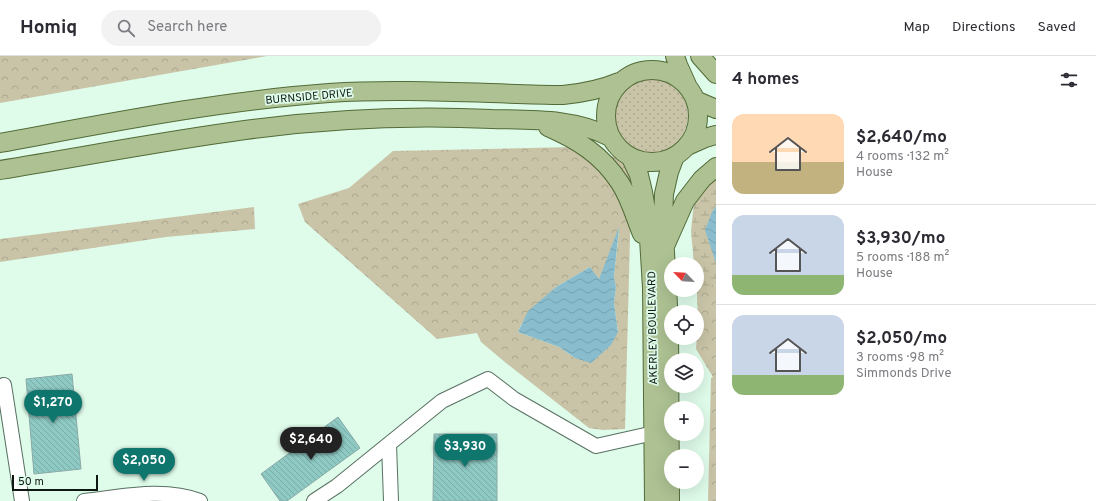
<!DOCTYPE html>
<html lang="en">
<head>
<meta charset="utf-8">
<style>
	:root { --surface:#fff; --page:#f2f2f3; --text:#2b2b33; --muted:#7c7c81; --line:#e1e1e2; --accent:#0f766e }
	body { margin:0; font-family:Overpass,sans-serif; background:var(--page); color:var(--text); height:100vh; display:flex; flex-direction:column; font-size:15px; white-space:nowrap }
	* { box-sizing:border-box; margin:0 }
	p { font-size:13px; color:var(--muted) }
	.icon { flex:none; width:22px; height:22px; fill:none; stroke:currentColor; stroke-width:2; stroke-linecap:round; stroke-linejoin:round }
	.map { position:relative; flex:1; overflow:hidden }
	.details { display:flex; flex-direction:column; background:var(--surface); width:380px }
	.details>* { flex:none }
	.needle { width:26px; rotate:295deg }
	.controls { position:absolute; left:664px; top:201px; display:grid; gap:8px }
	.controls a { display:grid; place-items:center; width:40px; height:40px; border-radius:50%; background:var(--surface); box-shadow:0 4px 16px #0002; font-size:20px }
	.scale { position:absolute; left:12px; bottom:10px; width:86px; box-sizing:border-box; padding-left:4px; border:2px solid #0e1812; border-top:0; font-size:11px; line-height:14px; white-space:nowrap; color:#0e1812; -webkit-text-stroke:3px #dffbea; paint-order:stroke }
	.price { position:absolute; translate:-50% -34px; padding:0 9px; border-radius:14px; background:var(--accent); color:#fff; font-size:13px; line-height:26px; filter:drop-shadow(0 1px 2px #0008) }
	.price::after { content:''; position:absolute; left:50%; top:24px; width:12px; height:9px; margin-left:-6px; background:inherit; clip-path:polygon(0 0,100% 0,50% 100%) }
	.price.active { background:#222; color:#fff }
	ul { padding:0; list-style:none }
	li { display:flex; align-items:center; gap:12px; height:100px; padding:0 16px }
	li+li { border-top:1px solid var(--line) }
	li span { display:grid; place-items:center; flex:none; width:112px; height:80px; border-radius:12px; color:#555 }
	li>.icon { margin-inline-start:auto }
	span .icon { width:48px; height:48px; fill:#fffc; stroke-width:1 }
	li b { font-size:17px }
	h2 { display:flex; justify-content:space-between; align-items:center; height:48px; padding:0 16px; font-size:17px }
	header { display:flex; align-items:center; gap:24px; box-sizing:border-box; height:56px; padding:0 20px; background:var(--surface); border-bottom:1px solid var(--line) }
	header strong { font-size:19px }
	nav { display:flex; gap:22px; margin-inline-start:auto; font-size:14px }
	.search { width:280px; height:36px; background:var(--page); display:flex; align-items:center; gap:10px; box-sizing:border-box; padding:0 14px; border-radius:22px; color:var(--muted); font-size:15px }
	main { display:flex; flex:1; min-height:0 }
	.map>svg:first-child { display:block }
</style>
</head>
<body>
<header>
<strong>Homiq</strong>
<div class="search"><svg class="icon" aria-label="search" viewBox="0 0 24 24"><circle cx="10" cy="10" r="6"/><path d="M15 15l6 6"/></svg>Search here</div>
<nav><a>Map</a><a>Directions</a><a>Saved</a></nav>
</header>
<main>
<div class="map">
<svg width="716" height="445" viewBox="0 0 716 445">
	<defs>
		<pattern id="grass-dots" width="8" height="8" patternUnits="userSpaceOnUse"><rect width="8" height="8" fill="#c9c4a7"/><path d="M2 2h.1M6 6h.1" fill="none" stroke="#aba88f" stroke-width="1.8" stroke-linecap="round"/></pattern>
		<pattern id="forest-crowns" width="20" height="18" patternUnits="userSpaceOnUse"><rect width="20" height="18" fill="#c9c4a7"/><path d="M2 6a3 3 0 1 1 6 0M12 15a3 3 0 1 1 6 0" fill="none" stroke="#aba88f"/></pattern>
		<pattern id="wetland-marsh" width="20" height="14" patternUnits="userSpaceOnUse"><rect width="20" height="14" fill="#c9c4a7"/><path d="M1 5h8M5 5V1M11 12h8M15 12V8" fill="none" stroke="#aba88f"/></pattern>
		<pattern id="water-waves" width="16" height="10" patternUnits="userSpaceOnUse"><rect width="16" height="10" fill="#89bdce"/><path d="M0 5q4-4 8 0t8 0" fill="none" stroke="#75a2b0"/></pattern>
		<pattern id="building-back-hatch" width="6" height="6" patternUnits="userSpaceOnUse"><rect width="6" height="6" fill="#8fc9c4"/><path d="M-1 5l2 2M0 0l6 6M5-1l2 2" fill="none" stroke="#7aaca7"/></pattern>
	</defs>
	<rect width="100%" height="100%" fill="#dffbea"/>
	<path fill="url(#grass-dots)" d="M608 59a40 40 0 1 1 80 0a40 40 0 1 1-80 0Z"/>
	<path fill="url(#forest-crowns)" fill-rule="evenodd" d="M 0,0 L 267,0 L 0,47 Z
		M 572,91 L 632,105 L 625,373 L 603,374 L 589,372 L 506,307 L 481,286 L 477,277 L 437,283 L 305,166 L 298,148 L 349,132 L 393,95 ZM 619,173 L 614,221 L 616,231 L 614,247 L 618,276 L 575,302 L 559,291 L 518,276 L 522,267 L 556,231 L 590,211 L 599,224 Z
		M 254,151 L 255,173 L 166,181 L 0,206 L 0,183 Z
		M 711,228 L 716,230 L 716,445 L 708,445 L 711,322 L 713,321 L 696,293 L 698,261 L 697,241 Z"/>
	<path fill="url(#wetland-marsh)" d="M 716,109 L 716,150 L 712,156 L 713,195 L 716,207 L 716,230 L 711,229 L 697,241 L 697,208 L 694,208 L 691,175 L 696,126 Z"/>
	<path fill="url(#water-waves)" d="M 716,150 L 716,207 L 705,174 L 712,156 Z
		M 619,171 L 614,221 L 616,231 L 614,247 L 618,276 L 611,289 L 591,307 L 575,302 L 559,291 L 518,276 L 528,255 L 556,231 L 590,211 L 599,223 Z"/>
	<path fill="url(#building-back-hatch)" stroke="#89aaa7" d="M 72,318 L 81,413 L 34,418 L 26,323 Z
		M 338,361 L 360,392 L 287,445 L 280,445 L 261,418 Z
		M 434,378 L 497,378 L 497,445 L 433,445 Z"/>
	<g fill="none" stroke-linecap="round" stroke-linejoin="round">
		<defs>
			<path id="minor" d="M 4,329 L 22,445
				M 389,388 L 391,445
				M 84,445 C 122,441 163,431 200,445
				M 314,445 L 337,430 L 442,345 L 488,323 L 514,343 L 596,390 L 654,377"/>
			<path id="major" d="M 675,0 L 678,9 L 687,29
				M 700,0 L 716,18
				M606 60a46 46 0 1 1 92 0a46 46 0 1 1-92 0Z
				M 695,44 L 716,53
				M 548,71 C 578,84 602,99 620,127 C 630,142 635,161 642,178
				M 0,87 C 109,67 219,45 329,37 C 407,32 485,38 563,39 C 583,37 600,34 619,26
				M 687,90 L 705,82 L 716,79
				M 631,102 L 639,119 L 643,136 L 648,166 L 652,232 L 654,445
				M 0,114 C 81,101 163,85 245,74 C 326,63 410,59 492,63 C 532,64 574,62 610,81
				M 665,190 L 685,145 L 702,123 L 716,111
				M 670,445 L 669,266 L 663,162 L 664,138 L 669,116 L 675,100"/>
		</defs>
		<use href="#minor" stroke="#587062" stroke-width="16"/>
		<use href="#major" stroke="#526b37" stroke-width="20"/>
		<use href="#minor" stroke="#fff" stroke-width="14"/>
		<use href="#major" stroke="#adc193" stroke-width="18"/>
	</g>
	<g text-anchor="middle" stroke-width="3.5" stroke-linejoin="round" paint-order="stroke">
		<g font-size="11" fill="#0e1812" stroke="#dffbea">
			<text transform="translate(309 40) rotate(-5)" y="4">BURNSIDE DRIVE</text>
			<text transform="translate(652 272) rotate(-91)" y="4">AKERLEY BOULEVARD</text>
		</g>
	</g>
</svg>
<div class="controls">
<a><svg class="needle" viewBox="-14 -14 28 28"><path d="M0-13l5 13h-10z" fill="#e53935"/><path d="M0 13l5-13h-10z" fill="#7c7c81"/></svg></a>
<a><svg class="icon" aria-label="locate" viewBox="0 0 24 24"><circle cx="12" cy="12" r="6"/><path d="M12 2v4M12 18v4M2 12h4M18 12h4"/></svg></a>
<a><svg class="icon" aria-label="layers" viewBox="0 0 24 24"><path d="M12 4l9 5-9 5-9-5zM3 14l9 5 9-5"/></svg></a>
<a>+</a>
<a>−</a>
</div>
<div class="scale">50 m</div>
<b class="price" style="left:53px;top:368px">$1,270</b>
<b class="price active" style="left:311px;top:405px">$2,640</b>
<b class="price" style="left:465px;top:412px">$3,930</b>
<b class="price" style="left:144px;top:426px">$2,050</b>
</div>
<section class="details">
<h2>4 homes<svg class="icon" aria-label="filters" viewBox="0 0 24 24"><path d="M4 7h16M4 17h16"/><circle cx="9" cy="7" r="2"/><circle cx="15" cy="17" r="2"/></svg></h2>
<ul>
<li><span style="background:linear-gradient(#ffd9b3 60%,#c2b280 0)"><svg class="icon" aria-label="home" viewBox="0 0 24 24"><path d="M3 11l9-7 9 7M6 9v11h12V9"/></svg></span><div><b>$2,640/mo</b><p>4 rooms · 132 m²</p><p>House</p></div></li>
<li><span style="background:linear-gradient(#c9d6e8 75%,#8fb573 0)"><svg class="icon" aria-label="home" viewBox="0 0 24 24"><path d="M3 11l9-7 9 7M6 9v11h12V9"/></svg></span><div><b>$3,930/mo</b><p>5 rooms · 188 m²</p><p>House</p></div></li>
<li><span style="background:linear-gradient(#c9d6e8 75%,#8fb573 0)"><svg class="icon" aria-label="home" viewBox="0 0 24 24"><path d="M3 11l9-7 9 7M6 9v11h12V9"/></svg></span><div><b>$2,050/mo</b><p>3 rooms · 98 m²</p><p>Simmonds Drive</p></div></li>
</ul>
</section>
</main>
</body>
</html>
